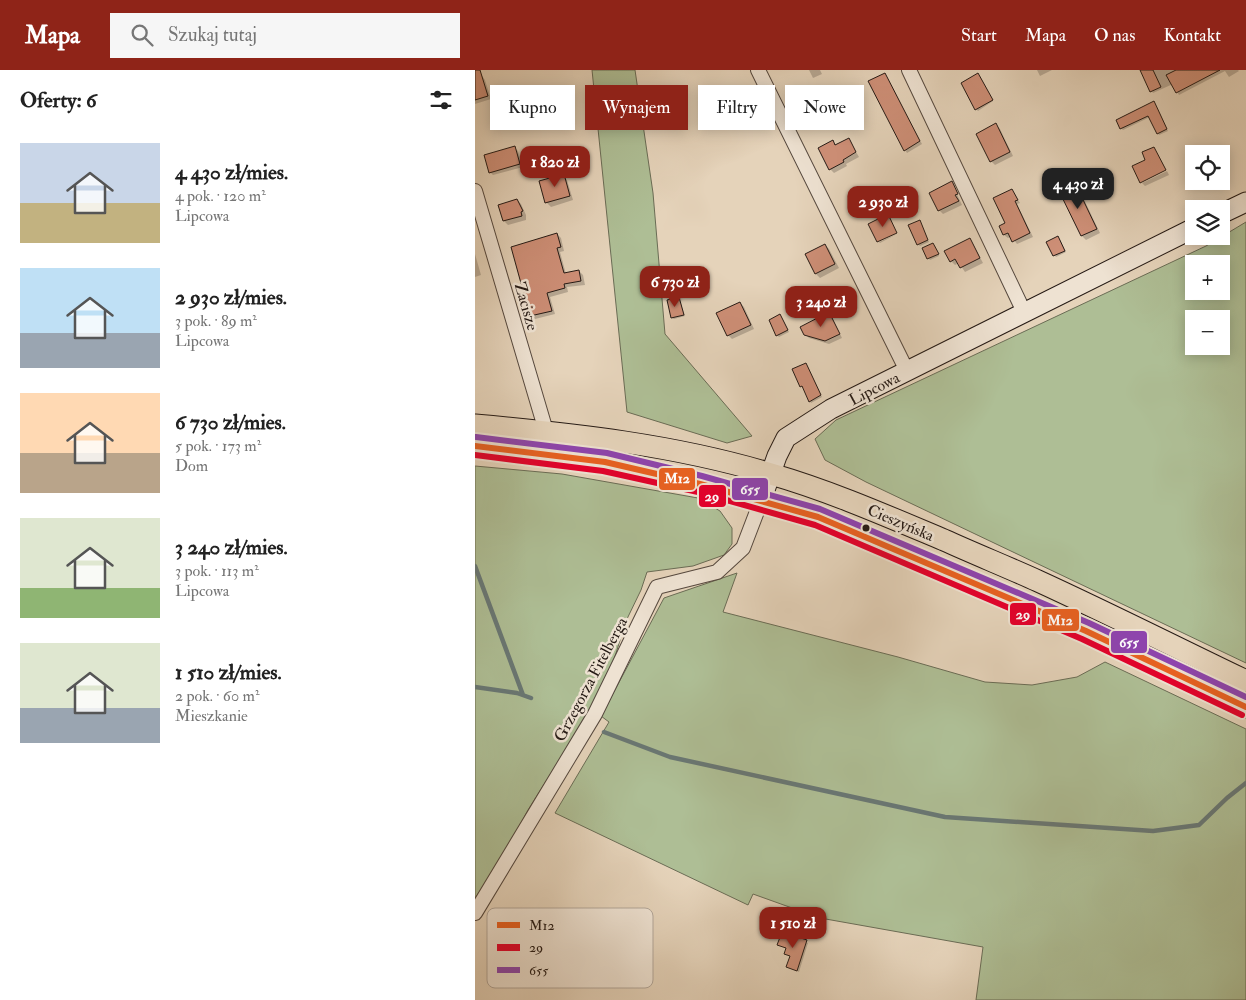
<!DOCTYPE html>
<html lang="pl">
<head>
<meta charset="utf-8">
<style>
	:root { --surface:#fff; --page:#f6f6f6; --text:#222; --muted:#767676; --accent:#8f2418 }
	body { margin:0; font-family:"IM FELL Double Pica",serif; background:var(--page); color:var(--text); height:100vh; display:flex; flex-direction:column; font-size:19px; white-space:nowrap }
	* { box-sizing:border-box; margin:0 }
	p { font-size:16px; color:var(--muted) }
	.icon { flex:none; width:28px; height:28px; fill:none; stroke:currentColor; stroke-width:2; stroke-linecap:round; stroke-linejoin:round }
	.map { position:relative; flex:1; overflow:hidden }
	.side { display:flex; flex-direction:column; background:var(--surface); width:475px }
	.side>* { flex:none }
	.top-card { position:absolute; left:15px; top:15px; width:475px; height:45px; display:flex; gap:10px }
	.fabs { position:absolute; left:710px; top:75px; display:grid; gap:10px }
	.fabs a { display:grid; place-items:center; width:45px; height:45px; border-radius:0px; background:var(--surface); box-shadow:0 2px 12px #0003; font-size:25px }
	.price { position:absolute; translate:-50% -42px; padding:0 11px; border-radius:10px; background:var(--accent); color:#fff; font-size:16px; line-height:32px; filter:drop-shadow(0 1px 2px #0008) }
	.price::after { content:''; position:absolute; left:50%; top:30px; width:15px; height:11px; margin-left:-8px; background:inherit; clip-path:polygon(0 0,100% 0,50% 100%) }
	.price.on { background:#222; color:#fff }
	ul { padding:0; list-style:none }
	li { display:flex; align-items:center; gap:15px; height:125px; padding:0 20px }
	li span { display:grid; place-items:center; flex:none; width:140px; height:100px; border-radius:0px; color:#555 }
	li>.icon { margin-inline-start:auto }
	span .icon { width:60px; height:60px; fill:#fffc; stroke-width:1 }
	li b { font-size:21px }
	h2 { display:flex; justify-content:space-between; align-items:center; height:60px; padding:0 20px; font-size:21px }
	.pill { padding:0 18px; border-radius:0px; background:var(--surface); box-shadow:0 2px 12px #0003; font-size:18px; line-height:45px }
	.pill.on { background:var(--accent); color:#fff }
	header { display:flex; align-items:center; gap:30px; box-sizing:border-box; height:70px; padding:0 25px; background:var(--accent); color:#fff }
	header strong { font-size:24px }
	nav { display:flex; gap:28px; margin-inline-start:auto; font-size:18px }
	.search { width:350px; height:45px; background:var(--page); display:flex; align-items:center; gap:12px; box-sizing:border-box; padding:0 18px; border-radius:0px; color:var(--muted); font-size:19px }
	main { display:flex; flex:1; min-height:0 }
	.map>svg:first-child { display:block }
</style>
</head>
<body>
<header>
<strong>Mapa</strong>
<div class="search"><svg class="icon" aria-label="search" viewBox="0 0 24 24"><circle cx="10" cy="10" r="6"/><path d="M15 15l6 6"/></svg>Szukaj tutaj</div>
<nav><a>Start</a><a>Mapa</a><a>O nas</a><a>Kontakt</a></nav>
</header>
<main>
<section class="side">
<h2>Oferty: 6<svg class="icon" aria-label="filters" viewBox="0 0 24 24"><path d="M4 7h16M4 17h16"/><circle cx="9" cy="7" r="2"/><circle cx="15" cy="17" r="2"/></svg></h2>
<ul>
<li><span style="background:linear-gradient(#c9d6e8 60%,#c2b280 0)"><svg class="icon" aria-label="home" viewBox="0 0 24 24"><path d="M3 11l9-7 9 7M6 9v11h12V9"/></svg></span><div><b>4 430 zł/mies.</b><p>4 pok. · 120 m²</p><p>Lipcowa</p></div></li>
<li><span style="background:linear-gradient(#bfe0f5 65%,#9aa5b1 0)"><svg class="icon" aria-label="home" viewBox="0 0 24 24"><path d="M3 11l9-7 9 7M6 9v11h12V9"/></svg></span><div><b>2 930 zł/mies.</b><p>3 pok. · 89 m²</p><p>Lipcowa</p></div></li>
<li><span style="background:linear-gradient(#ffd9b3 60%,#b9a48a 0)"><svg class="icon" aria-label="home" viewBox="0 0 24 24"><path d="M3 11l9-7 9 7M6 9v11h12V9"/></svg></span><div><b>6 730 zł/mies.</b><p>5 pok. · 173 m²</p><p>Dom</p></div></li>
<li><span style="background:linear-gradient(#dfe7d0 70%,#8fb573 0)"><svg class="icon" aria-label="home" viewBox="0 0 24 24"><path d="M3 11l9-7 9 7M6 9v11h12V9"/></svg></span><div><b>3 240 zł/mies.</b><p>3 pok. · 113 m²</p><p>Lipcowa</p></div></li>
<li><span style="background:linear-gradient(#dfe7d0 65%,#9aa5b1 0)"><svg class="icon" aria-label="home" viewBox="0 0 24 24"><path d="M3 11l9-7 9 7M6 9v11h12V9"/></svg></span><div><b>1 510 zł/mies.</b><p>2 pok. · 60 m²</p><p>Mieszkanie</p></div></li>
</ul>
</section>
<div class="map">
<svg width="771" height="930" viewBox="0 0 771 930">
	<rect width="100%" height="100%" fill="#e5d3ba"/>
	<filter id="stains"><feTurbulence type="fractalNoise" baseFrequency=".004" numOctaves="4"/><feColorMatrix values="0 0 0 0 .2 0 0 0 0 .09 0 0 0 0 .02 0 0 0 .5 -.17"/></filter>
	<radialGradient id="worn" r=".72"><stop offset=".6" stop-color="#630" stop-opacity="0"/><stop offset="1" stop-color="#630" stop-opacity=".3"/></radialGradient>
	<path fill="#aebe95" stroke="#6a6c55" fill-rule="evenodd" d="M 117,0 L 160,0 L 178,123 L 190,264 L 277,366 L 252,373 L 152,342 Z
		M 771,152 L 771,593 L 391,412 L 350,390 L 340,369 L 361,350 L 731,176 ZM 719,194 L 746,194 L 746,221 L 719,221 ZM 719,249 L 746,249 L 746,276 L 719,276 Z
		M 0,396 L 87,404 L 223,428 L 245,441 L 257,458 L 257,474 L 249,485 L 218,496 L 172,502 L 166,520 L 151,551 L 137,596 L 125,625 L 53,740 L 24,794 L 0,828 Z
		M 262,503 L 248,542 L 423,587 L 510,612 L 557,615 L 602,607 L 630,592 L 771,659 L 771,930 L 501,930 L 508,877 L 345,848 L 278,824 L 273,835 L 80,743 L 134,652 L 126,646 L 189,528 Z"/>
	<path fill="#0003" d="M 0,0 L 3,0 L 10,10 L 16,29 L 0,34 Z
		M 334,0 L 345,0 L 347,4 L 338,8 Z
		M 562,0 L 577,0 L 565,6 Z
		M 666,0 L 763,0 L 764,1 L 754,7 L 750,1 L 704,25 L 698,14 L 678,23 Z
		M 410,5 L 447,74 L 432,83 L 430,80 Z
		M 504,6 L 518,31 L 503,41 L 501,39 Z
		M 66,20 L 69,23 L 73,33 L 52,39 L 49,36 Z
		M 680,34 L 693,61 L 684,65 L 675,47 L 648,60 L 646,58 Z
		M 521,55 L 525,59 L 538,86 L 520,95 L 516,91 Z
		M 374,70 L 384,87 L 371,94 L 372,96 L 359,103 L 355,99 L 357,71 L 362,76 Z
		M 40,78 L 43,81 L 48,97 L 18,105 L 15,102 Z
		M 692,101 L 694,105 L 670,116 L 667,113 Z
		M 88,106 L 92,110 L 98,130 L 76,137 L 72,133 L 66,112 Z
		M 477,113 L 480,116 L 478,116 L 487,135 L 468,144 L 464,140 Z
		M 600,115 L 604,119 L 625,163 L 611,170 L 607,166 L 586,121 Z
		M 537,120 L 545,133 L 542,134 L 558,167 L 542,174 L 536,166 L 533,168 L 529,165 L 525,156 L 532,153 Z
		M 42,130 L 46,134 L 51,145 L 51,150 L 33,155 L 29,151 L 25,135 Z
		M 446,154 L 454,172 L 445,176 L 443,174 Z
		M 82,164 L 86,168 L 89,181 L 85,182 L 91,204 L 104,201 L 108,205 L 110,215 L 92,217 L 93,222 L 75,227 L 80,244 L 60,249 L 56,246 Z
		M 422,164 L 405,173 L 404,172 Z
		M 494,170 L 498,174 L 508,193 L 490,202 L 484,193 L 480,195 L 476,191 Z
		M 585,170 L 591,182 L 581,187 L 573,173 Z
		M 350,175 L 354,179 L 364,198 L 345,208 L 341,204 L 332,185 Z
		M 460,176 L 464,186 L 455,190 L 449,179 Z
		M 0,184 L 6,205 L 0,207 Z
		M 204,228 L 210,246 L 199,249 L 197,248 Z
		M 265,233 L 269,237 L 279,259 L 257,269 L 253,265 Z
		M 354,243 L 357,247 L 367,268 L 354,274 L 334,268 L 330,264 Z
		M 306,247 L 314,262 L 304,267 L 302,265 Z
		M 332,296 L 347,327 L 336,333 L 329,318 L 326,316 Z
		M 308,863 L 333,873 L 324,902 L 312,897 L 316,887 L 310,883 L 312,879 L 304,875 Z"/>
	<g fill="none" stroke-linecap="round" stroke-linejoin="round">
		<path stroke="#697875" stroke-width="4.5" d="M 0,496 L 48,625
			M 0,617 L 42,623 L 56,628
			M 129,662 L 195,687 L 470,747 L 678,761 L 724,755 L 752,728 L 771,713"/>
	</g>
	<path fill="#ce8f77" stroke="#251a15" d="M 0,0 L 5,0 L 13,26 L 0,30 Z
		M 665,0 L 678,0 L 686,17 L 675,22 Z
		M 701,0 L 745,0 L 701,23 L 691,5 Z
		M 410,3 L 445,71 L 429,81 L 393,11 Z
		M 503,3 L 518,30 L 500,40 L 486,13 Z
		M 67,18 L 70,30 L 48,37 L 44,26 Z
		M 679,31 L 692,59 L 682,64 L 673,46 L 645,59 L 641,50 Z
		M 521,53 L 535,82 L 515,92 L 501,64 Z
		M 374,68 L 381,82 L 368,90 L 369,92 L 354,100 L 343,78 L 358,70 L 360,75 Z
		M 40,76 L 45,94 L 14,103 L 9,85 Z
		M 679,77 L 691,100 L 665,113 L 657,96 L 670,90 L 667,82 Z
		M 89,104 L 95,126 L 70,133 L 64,111 Z
		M 477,111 L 483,124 L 480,125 L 484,131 L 463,141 L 454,123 Z
		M 600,113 L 622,159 L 606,166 L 584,121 Z
		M 537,119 L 543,130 L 540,131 L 555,163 L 537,172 L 533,163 L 528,165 L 524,156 L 530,153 L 518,128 Z
		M 42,129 L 48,141 L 46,142 L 47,146 L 28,151 L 23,135 Z
		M 413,144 L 422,163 L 402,172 L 393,154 Z
		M 445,150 L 453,170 L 442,175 L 433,155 Z
		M 82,163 L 86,177 L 82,178 L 89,203 L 104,200 L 106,211 L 89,214 L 90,218 L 72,223 L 77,241 L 55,246 L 36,177 Z
		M 583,166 L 590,181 L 578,186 L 571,172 Z
		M 495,168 L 505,188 L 485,198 L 480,189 L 475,192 L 469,181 Z
		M 458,173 L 464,184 L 452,189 L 447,178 Z
		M 350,174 L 360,194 L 340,204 L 330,184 Z
		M 204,227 L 209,245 L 196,248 L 192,230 Z
		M 265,232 L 276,255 L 252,266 L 241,243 Z
		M 354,242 L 365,264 L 350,271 L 329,265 L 325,257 Z
		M 305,244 L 313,260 L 301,266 L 294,250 Z
		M 331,293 L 346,325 L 334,332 L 327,316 L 325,317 L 317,299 Z
		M 307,862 L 332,870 L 322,901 L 311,897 L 315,886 L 309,884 L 311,878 L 302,875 Z"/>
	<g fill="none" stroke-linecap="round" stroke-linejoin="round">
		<defs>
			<path id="street" d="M 283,0 L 432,301
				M 434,0 L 549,242
				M 0,121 L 71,361
				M 0,843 L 120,644 L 182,517 L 242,502 L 268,478 L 286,431"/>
			<path id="secondary" d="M 746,144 L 771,132
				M 286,431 L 302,386 L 311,368 L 356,339 L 719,158"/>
			<path id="primary" d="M 0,355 C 100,364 200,375 296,404 C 355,421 412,446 469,470 C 500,484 532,497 563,511 C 633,543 702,578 771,611
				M 0,376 L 130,392 L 225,414 L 343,447 L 611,561 L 771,637"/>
		</defs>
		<use href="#street" stroke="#55483e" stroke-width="16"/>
		<use href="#secondary" stroke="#251a15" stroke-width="21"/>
		<use href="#primary" stroke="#251a15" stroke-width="23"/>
		<use href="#street" stroke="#eee2d2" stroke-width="14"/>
		<use href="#secondary" stroke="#eee2d2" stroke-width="19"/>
		<use href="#primary" stroke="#e5d3ba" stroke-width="21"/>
		<defs>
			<path id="bus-1" d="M 0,376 L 130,392 L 225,414 L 343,447 L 611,561 L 771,637"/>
			<path id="bus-2" d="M 0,385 L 128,401 L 223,422 L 340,455 L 607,569 L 767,645"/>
			<path id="bus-3" d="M 1,367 L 132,383 L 227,406 L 345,439 L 614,553 L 771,627"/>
		</defs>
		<use href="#bus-1" stroke="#eee2d2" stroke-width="10"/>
		<use href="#bus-2" stroke="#eee2d2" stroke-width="10"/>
		<use href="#bus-3" stroke="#eee2d2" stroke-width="10"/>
		<use href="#bus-1" stroke="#e86121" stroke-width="6"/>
		<use href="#bus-2" stroke="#e4002b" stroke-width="6"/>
		<use href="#bus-3" stroke="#8e44ad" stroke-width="6"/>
	</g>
	<circle fill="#251a15" stroke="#eee2d2" stroke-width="2" cx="391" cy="458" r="4.5"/>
	<g text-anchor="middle" stroke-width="5" stroke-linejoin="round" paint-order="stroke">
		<g font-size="16" fill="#251a15" stroke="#eee2d2">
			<text transform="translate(52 236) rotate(74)" y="6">Zacisze</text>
			<text transform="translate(399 318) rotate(-27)" y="6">Lipcowa</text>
			<text transform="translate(426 452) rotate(23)" y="6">Cieszyńska</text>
			<text transform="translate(115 609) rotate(-62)" y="6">Grzegorza Fitelberga</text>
		</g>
	</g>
	<rect x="12" y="838" width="166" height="80" rx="8" fill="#eee2d2" stroke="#b2a699" stroke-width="1"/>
	<rect x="22" y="852" width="23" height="6" fill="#e86121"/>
	<rect x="22" y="874" width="23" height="7" fill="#e4002b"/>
	<rect x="22" y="897" width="23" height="6" fill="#8e44ad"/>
	<g font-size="14" fill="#251a15">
		<text x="54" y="860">M12</text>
		<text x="54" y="882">29</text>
		<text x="54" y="905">655</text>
	</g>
	<g stroke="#eee2d2" stroke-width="2">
		<rect x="183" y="397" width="38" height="24" rx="5" fill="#e86121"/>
		<rect x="256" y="407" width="38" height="24" rx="5" fill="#8e44ad"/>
		<rect x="223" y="414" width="29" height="24" rx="5" fill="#e4002b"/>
		<rect x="534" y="532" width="28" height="24" rx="5" fill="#e4002b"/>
		<rect x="566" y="538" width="39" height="24" rx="5" fill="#e86121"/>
		<rect x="635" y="560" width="38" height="24" rx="5" fill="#8e44ad"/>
	</g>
	<g font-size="14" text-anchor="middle" font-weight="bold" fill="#fff">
		<text x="202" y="413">M12</text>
		<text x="275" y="424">655</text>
		<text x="237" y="431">29</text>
		<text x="548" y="549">29</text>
		<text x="585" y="555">M12</text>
		<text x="654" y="577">655</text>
	</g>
	<rect width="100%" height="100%" filter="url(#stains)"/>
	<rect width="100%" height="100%" fill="url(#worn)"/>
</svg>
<div class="fabs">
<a><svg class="icon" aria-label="locate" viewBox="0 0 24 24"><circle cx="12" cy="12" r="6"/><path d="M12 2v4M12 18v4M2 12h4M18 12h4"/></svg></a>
<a><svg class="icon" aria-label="layers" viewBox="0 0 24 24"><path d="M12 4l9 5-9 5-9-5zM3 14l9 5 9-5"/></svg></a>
<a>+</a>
<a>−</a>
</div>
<b class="price" style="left:80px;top:118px">1 820 zł</b>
<b class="price on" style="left:603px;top:140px">4 430 zł</b>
<b class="price" style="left:408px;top:158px">2 930 zł</b>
<b class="price" style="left:200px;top:238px">6 730 zł</b>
<b class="price" style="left:346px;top:258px">3 240 zł</b>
<b class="price" style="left:318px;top:879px">1 510 zł</b>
<div class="top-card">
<a class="pill">Kupno</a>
<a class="pill on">Wynajem</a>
<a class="pill">Filtry</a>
<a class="pill">Nowe</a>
</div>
</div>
</main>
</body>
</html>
